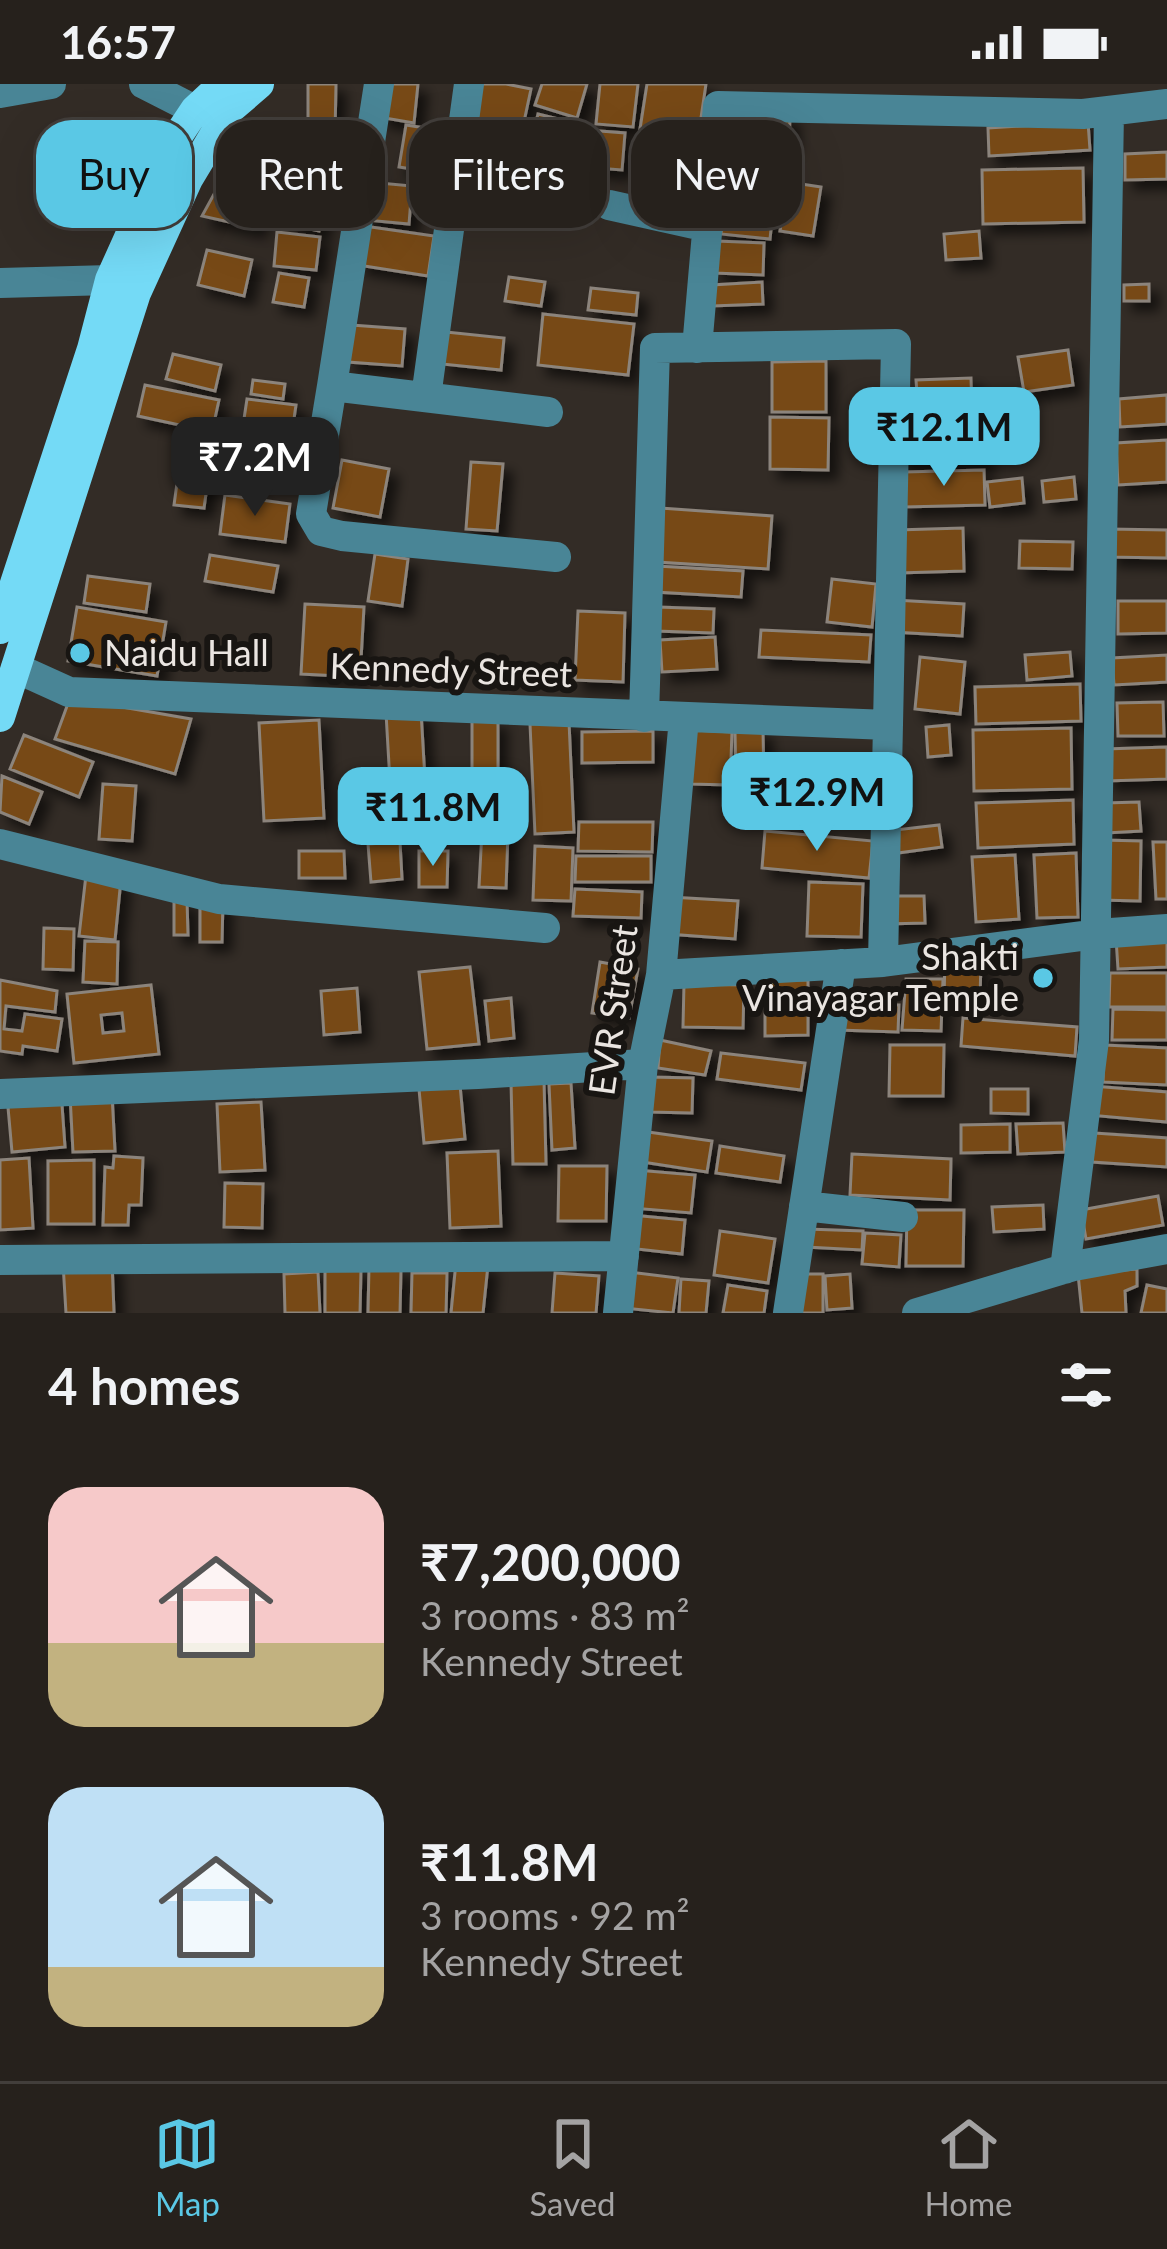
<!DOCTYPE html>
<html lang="en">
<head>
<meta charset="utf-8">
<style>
	:root { --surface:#26211c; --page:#322e29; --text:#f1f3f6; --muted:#a4a3a3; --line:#423e3b; --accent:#5ac8e5 }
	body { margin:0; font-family:Lato,sans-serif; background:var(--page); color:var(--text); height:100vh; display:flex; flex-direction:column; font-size:45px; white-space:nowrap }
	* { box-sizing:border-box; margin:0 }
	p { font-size:39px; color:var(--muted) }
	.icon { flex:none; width:66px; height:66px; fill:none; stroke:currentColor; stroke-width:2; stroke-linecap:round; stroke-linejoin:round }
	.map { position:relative; height:1229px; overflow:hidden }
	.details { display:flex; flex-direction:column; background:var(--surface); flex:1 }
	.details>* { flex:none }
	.banner { position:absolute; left:36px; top:36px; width:1095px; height:108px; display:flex; gap:24px }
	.price { position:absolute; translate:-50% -102px; padding:0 27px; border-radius:24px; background:var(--accent); color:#111; font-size:39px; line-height:78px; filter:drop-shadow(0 3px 6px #0008) }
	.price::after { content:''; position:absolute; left:50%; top:72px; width:36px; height:27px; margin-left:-18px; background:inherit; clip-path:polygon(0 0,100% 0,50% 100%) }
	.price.current { background:#222; color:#fff }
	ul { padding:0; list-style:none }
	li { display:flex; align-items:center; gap:36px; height:300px; padding:0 48px }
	li span { display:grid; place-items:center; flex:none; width:336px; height:240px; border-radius:36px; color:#555 }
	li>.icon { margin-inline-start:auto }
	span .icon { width:144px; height:144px; fill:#fffc; stroke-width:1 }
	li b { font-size:51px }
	h2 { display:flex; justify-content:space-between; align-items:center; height:144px; padding:0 48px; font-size:51px }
	.tag { padding:0 42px; border-radius:36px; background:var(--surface); box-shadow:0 12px 48px #0002,0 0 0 3px var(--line); font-size:42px; line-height:108px }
	.tag.current { background:var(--accent); color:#111 }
	.status { display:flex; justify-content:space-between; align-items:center; height:84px; padding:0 60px; background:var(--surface); direction:ltr }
	.status svg { height:33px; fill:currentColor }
	.menu { display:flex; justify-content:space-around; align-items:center; height:168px; border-top:3px solid var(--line); background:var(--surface); font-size:33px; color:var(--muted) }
	.menu a { display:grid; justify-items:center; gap:6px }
	.menu .current { color:var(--accent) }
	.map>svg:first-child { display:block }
</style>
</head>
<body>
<div class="status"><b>16:57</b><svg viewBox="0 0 49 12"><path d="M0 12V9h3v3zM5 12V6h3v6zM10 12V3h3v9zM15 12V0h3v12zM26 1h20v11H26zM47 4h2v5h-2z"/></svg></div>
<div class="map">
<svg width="1167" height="1229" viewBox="0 0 1167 1229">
	<defs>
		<filter id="shadow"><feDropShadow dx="9" dy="9" stdDeviation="6" flood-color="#0009"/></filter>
	</defs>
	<rect width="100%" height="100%" fill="#332c26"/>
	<path fill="#774a12" stroke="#8c847c" stroke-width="3" fill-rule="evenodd" filter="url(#shadow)" d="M 308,0 L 336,0 L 335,49 L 308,54 Z
		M 383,0 L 418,0 L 414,39 L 379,33 Z
		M 476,0 L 506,0 L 531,5 L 522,47 L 469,37 Z
		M 542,0 L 587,0 L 577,34 L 535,21 Z
		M 600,0 L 638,0 L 633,43 L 596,40 Z
		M 647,0 L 706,0 L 698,54 L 640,45 Z
		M 538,30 L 575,39 L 564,84 L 527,75 Z
		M 762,31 L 790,32 L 789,63 L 760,62 Z
		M 1088,38 L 1090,66 L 989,72 L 988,44 Z
		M 406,41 L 444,47 L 437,89 L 399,83 Z
		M 587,46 L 625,49 L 622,86 L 584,83 Z
		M 637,53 L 689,60 L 685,96 L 632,90 Z
		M 234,61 L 278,76 L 266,113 L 221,98 Z
		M 1167,68 L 1167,95 L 1125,96 L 1125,70 Z
		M 1083,84 L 1084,138 L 983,140 L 982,86 Z
		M 504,95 L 506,116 L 466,120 L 464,98 Z
		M 369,98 L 412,102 L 409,140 L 366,136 Z
		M 788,98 L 821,103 L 813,152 L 780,147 Z
		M 219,101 L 264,116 L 256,144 L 202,132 Z
		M 294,115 L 325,122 L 319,147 L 288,140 Z
		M 724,121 L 773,126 L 770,155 L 721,150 Z
		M 364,142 L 434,152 L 428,192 L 358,181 Z
		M 979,147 L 981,174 L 946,176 L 944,150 Z
		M 277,148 L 320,153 L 316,186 L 274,182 Z
		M 716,157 L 764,159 L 763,191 L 715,189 Z
		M 207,166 L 252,176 L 244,212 L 198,201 Z
		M 279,189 L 309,194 L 304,223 L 273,218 Z
		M 509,193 L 545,198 L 541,222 L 505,217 Z
		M 762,198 L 763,220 L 712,222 L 712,201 Z
		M 1149,200 L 1149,217 L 1124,217 L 1124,201 Z
		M 591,204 L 638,209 L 636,231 L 588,226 Z
		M 543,230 L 634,240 L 628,291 L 538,281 Z
		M 351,241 L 405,245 L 402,282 L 348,278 Z
		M 446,248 L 504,254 L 501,286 L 442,280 Z
		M 1068,266 L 1073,301 L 1024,308 L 1018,273 Z
		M 173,270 L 221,281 L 215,307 L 166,295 Z
		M 826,277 L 826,328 L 772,328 L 772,278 Z
		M 971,294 L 972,334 L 903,337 L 902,310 L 917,310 L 916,296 Z
		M 253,296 L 285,300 L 283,315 L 251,310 Z
		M 145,301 L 219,316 L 212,348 L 138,332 Z
		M 1167,311 L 1167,340 L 1120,343 L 1119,315 Z
		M 247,315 L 296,321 L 290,362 L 241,355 Z
		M 770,333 L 829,334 L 828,386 L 770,385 Z
		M 985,340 L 985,378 L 898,379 L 898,348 L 920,348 L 919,341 Z
		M 1167,356 L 1167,398 L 1118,401 L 1116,359 Z
		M 342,376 L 389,385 L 380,433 L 333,424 Z
		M 180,378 L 210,381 L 204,424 L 174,421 Z
		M 471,378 L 503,380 L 497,447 L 466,445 Z
		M 984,386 L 985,421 L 904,423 L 904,388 Z
		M 1074,393 L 1076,415 L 1044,418 L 1042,397 Z
		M 1022,394 L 1024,419 L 990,423 L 987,398 Z
		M 225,411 L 290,420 L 285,458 L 220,450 Z
		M 660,424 L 772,432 L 768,485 L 657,478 Z
		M 963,444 L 964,487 L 898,489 L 897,446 Z
		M 1108,445 L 1167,446 L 1167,474 L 1108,473 Z
		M 1020,457 L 1073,458 L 1072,485 L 1019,484 Z
		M 375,470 L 408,475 L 402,522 L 368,517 Z
		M 210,471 L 278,482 L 273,508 L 205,497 Z
		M 656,482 L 743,487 L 741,513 L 655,508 Z
		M 88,492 L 150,500 L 146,528 L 84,519 Z
		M 832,495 L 876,500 L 872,543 L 827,538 Z
		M 894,516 L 964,520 L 962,552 L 893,548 Z
		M 1118,517 L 1167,517 L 1167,549 L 1118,550 Z
		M 305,520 L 364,523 L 360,593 L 301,590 Z
		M 77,523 L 166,538 L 157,592 L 68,577 Z
		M 657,523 L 714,525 L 713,549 L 656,547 Z
		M 578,527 L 625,529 L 623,598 L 575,596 Z
		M 761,546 L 871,551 L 869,578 L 759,573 Z
		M 715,553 L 717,585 L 662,588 L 660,556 Z
		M 1070,568 L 1072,592 L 1027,596 L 1025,571 Z
		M 1167,571 L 1167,598 L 1114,601 L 1112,574 Z
		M 920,573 L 965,578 L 960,630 L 915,625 Z
		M 1080,600 L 1081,637 L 976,640 L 975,603 Z
		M 70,614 L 191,635 L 175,690 L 55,655 Z
		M 1163,618 L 1164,652 L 1118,652 L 1117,619 Z
		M 421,627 L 426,713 L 391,715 L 386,629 Z
		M 319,636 L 324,734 L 264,737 L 259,639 Z
		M 472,636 L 498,636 L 498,691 L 472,692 Z
		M 569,638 L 574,748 L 535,750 L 530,640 Z
		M 949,641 L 951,671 L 928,673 L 926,643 Z
		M 1071,644 L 1072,705 L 974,707 L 973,646 Z
		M 692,646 L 732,648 L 730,701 L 690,700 Z
		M 763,646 L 764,703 L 736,703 L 735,647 Z
		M 653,647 L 653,678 L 582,679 L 582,648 Z
		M 24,651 L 93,678 L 79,713 L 10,685 Z
		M 1167,663 L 1167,695 L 1106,697 L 1105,665 Z
		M 821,675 L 870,679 L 868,705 L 819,701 Z
		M 2,692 L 42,708 L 29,740 L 0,728 Z
		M 103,700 L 136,702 L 132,757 L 99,755 Z
		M 1073,716 L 1074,760 L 978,764 L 976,719 Z
		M 1139,718 L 1141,747 L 1106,749 L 1105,719 Z
		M 579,738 L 653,738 L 652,768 L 578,767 Z
		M 939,741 L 942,763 L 898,769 L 895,746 Z
		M 482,747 L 508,748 L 506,804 L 479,803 Z
		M 765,747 L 873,757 L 869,794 L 762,784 Z
		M 1101,756 L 1141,757 L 1140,817 L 1100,816 Z
		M 400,758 L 402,795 L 371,798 L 368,760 Z
		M 1153,758 L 1167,758 L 1167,815 L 1156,815 Z
		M 535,762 L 573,764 L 571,817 L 533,816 Z
		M 299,767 L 344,767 L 345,794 L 299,794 Z
		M 419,767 L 448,767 L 447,803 L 419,803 Z
		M 1076,769 L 1078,833 L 1037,834 L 1034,771 Z
		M 1015,771 L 1019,835 L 976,838 L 972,773 Z
		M 576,772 L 651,772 L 651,798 L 575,798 Z
		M 86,791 L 121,795 L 115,856 L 79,852 Z
		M 809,798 L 863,800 L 861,853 L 807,852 Z
		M 575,805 L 642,808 L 641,834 L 573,832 Z
		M 885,812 L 924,812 L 925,839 L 885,840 Z
		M 670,813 L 738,817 L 735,855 L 668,850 Z
		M 174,816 L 187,816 L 188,851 L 174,851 Z
		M 200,816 L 223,816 L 222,858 L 200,858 Z
		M 44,844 L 74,845 L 73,886 L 43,885 Z
		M 1167,850 L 1167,883 L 1118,885 L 1116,854 Z
		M 85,857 L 118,858 L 117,900 L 83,898 Z
		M 945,877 L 981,878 L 980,913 L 944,913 Z
		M 600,878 L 638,885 L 629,934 L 592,929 Z
		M 470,883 L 479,960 L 427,965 L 419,888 Z
		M 1110,889 L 1167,889 L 1167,923 L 1109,923 Z
		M 906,895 L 943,895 L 941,947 L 902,946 Z
		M 0,896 L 57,907 L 55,928 L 6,922 L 4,945 L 22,947 L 25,930 L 62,935 L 57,967 L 23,962 L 22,970 L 0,967 Z
		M 765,896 L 808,896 L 808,951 L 765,952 Z
		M 684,900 L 744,901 L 743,944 L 683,943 Z
		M 151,901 L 159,970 L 74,979 L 67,910 ZM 122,929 L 124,947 L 103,949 L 101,931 Z
		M 357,904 L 360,948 L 324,951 L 321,907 Z
		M 511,914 L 514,954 L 489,957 L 485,917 Z
		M 839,920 L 899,921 L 898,948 L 838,946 Z
		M 1113,925 L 1167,926 L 1167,956 L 1112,956 Z
		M 963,934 L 1077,943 L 1075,972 L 961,962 Z
		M 660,956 L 711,967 L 705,991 L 658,984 Z
		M 890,961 L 944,961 L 943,1012 L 889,1012 Z
		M 1104,961 L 1167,964 L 1167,1001 L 1103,998 Z
		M 721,969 L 805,979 L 801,1006 L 717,995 Z
		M 650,993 L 693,994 L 692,1029 L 649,1028 Z
		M 544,997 L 546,1080 L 513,1080 L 511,998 Z
		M 571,999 L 575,1064 L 552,1066 L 549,1000 Z
		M 460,1001 L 465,1055 L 424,1059 L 419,1005 Z
		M 1092,1002 L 1167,1008 L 1167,1038 L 1089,1031 Z
		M 991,1005 L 1028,1005 L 1028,1030 L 991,1029 Z
		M 61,1007 L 65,1063 L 12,1068 L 7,1012 Z
		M 112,1010 L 115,1067 L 73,1068 L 70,1011 Z
		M 261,1018 L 265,1086 L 220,1088 L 217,1020 Z
		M 1063,1039 L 1065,1068 L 1018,1070 L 1016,1040 Z
		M 1010,1040 L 1010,1068 L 961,1069 L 961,1041 Z
		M 641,1047 L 712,1057 L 707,1088 L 636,1077 Z
		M 1094,1049 L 1167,1054 L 1167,1083 L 1092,1078 Z
		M 720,1062 L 784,1072 L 780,1098 L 716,1089 Z
		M 498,1067 L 501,1142 L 450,1144 L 447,1069 Z
		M 852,1070 L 951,1075 L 950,1116 L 850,1111 Z
		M 114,1072 L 143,1074 L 141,1121 L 129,1121 L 128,1141 L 103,1141 L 105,1083 L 113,1084 Z
		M 29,1074 L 33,1144 L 0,1146 L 0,1076 Z
		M 94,1076 L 94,1140 L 48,1140 L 48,1077 Z
		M 559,1082 L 607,1082 L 606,1137 L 558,1137 Z
		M 636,1086 L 695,1091 L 691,1129 L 632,1124 Z
		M 225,1099 L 263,1100 L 262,1144 L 224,1143 Z
		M 1158,1112 L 1163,1141 L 1086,1155 L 1081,1126 Z
		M 1043,1121 L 1044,1145 L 994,1148 L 992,1123 Z
		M 907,1126 L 964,1126 L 963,1182 L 906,1182 Z
		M 631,1131 L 685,1136 L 682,1170 L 628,1164 Z
		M 806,1145 L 863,1147 L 862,1166 L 806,1163 Z
		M 720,1147 L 775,1155 L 768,1199 L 714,1191 Z
		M 865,1149 L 901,1151 L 899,1183 L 862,1180 Z
		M 112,1177 L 114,1229 L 66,1229 L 63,1179 Z
		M 456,1178 L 488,1181 L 483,1229 L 451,1229 Z
		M 369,1184 L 401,1185 L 400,1229 L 368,1229 Z
		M 325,1185 L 361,1185 L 360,1229 L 325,1229 Z
		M 1137,1185 L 1137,1202 L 1125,1207 L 1126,1229 L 1082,1229 L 1078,1190 Z
		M 318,1188 L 320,1229 L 285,1229 L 284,1190 Z
		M 629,1188 L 678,1194 L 673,1229 L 624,1224 Z
		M 412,1189 L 447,1189 L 446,1229 L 411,1229 Z
		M 555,1189 L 599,1192 L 596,1229 L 552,1229 Z
		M 798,1190 L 823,1190 L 823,1229 L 799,1229 Z
		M 850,1190 L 852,1224 L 827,1226 L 825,1192 Z
		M 681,1195 L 709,1197 L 706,1229 L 679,1229 Z
		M 728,1201 L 767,1207 L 764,1229 L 723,1229 Z
		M 1147,1201 L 1167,1205 L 1167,1229 L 1141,1229 Z"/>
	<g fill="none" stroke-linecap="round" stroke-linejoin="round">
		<path stroke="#498596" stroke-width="30" d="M 144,0 L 195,26
			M 379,0 L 332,302 L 548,328
			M 0,9 L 51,0
			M 609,121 L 708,143
			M 0,199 L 110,196
			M 697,264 L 718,22 L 1083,30 L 1167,20
			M 332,302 L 311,430 L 321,447 L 342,452 L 556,473
			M 426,313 L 469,0
			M 16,584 L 69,608 L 888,641
			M 644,633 L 655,264 L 896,260 L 883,878
			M 0,760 L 219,815 L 545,844
			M 661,891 L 883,878 L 1097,850 L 1167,845
			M 0,1010 L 478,990 L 643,980
			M 804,1122 L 903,1133
			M 0,1176 L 624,1172
			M 1065,1185 L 1094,956 L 1109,27
			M 618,1229 L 643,980 L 661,891 L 684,634
			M 788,1229 L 841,880
			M 917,1229 L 1074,1182 L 1167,1165"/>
		<path stroke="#74daf6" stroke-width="30" d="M 0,545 L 92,265 L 110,196 L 169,65 L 195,26 L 223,0
			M 0,633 L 136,209 L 188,95 L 230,25 L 259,0"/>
	</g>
	<g fill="#5ac8e5" stroke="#181512" stroke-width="4.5">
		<circle cx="80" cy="569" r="12"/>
		<circle cx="1043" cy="894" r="12"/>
	</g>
	<g text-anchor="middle" stroke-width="12" stroke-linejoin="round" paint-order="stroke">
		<g font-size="36" fill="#eae5e1" stroke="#181512" text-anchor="start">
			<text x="104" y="582">Naidu Hall</text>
			<text x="1019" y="886" text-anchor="end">Shakti<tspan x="1019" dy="41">Vinayagar Temple</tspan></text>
		</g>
		<g font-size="36" fill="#eae5e1" stroke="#181512">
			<text transform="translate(451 586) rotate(2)" y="13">Kennedy Street</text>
			<text transform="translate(613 926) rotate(-82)" y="13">EVR Street</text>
		</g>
	</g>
</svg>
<b class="price" style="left:944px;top:405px">₹12.1M</b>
<b class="price current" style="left:255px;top:435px">₹7.2M</b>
<b class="price" style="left:817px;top:770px">₹12.9M</b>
<b class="price" style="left:433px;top:785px">₹11.8M</b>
<div class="banner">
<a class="tag current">Buy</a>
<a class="tag">Rent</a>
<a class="tag">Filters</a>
<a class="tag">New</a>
</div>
</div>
<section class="details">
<h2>4 homes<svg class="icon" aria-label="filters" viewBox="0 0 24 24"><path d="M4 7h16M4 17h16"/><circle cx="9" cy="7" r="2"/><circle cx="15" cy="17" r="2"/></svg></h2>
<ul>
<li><span style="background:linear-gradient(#f6c9c9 65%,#c2b280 0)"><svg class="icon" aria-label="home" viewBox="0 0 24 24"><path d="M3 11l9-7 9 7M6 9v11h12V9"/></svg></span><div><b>₹7,200,000</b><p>3 rooms · 83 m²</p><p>Kennedy Street</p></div></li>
<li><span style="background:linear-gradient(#bfe0f5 75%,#c2b280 0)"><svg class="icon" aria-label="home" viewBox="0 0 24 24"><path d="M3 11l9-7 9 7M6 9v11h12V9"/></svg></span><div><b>₹11.8M</b><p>3 rooms · 92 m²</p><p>Kennedy Street</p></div></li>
</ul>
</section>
<nav class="menu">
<a class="current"><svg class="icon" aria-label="map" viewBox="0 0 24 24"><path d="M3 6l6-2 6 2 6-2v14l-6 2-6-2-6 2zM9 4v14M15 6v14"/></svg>Map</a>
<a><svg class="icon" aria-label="saved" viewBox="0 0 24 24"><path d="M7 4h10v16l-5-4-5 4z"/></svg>Saved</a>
<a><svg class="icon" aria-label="home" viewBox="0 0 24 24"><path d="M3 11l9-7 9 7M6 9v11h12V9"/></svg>Home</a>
</nav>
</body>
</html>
